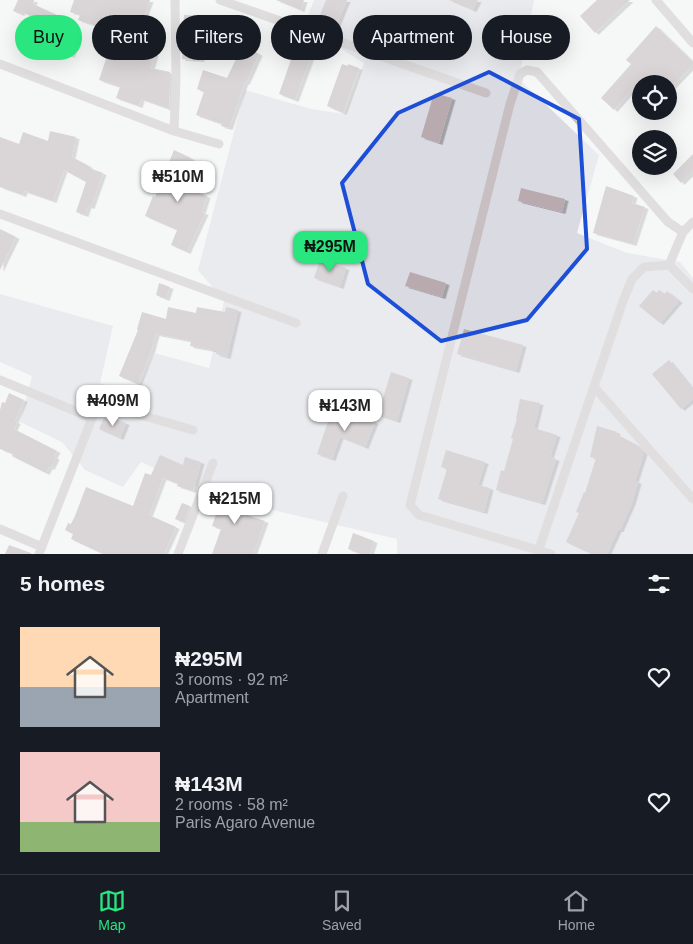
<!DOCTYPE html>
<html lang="en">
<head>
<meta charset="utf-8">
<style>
	:root { --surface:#171b24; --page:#20242c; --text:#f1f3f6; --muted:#9ea1a6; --line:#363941; --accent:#29e67f }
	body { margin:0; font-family:Arial,sans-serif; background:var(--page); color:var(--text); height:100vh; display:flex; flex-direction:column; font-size:19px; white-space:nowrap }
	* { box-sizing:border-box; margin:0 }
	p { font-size:16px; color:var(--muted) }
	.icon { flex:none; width:28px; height:28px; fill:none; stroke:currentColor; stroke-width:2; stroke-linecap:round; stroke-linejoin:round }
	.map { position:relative; height:554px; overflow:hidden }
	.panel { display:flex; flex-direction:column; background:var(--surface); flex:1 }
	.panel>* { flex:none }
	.top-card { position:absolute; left:15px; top:15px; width:664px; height:45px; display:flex; gap:10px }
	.fabs { position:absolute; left:632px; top:75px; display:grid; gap:10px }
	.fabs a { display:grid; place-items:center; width:45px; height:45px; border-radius:50%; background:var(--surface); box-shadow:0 5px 20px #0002; font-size:25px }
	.price { position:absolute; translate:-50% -42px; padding:0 11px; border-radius:10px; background:#fff; color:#222; font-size:16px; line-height:32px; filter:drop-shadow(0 1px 2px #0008) }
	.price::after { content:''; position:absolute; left:50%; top:30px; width:15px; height:11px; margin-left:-8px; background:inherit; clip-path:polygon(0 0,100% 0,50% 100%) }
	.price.on { background:var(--accent); color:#111 }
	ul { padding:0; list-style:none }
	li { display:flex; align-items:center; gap:15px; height:125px; padding:0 20px }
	li span { display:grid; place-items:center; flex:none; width:140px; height:100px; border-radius:0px; color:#555 }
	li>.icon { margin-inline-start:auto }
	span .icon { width:60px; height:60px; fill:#fffc; stroke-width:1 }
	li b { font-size:21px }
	h2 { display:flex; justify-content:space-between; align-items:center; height:60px; padding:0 20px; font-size:21px }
	.chip { padding:0 18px; border-radius:22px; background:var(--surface); box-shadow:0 5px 20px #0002; font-size:18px; line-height:45px }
	.chip.on { background:var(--accent); color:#111 }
	.tab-bar { display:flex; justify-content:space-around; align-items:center; height:70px; border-top:1px solid var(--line); background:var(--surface); font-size:14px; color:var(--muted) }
	.tab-bar a { display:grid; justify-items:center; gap:2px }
	.tab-bar .on { color:var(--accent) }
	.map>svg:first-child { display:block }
</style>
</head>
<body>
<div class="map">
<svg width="693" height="554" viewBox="0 0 693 554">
	<defs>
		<filter id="shadow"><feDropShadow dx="3.5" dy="2" stdDeviation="0" flood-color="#0004"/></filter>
	</defs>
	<rect width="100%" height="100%" fill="#f6f8f8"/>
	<path fill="#dadbe2" d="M 314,0 L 534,0 L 519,79 L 599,155 L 577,233 L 627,253 L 680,262 L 693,278 L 693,554 L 397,554 L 397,539 L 221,498 L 141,462 L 123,487 L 85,470 L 62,442 L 20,422 L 32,376 L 0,362 L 0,294 L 113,326 L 100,383 L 136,394 L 155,353 L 209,368 L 224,301 L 198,270 L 245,90 L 311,109 L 345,114 L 364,63 L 304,26 Z"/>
	<path fill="#b9aaaf" filter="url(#shadow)" d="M 18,0 L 34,0 L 33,4 L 57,15 L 53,26 L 22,12 L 21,14 L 13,11 Z
		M 74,0 L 150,0 L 133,46 L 155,54 L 151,68 L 170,72 L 169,109 L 141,99 L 139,106 L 116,98 L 120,87 L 99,80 L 115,32 L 78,20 L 80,15 L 70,12 Z
		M 276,0 L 304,0 L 301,10 Z
		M 326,0 L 347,0 L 335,29 L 317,23 Z
		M 449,0 L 478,0 L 473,10 Z
		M 597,0 L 630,0 L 595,33 L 580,16 Z
		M 184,15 L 203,16 L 201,60 L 182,59 Z
		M 656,26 L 693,62 L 693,65 L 669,90 L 669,84 L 637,84 L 614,110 L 601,98 L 631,64 L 626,60 Z
		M 63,36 L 77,42 L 71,56 L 57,50 Z
		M 307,43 L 315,46 L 295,100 L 279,94 L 293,54 L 302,57 Z
		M 242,46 L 246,46 L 259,54 L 246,83 L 245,82 L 229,128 L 221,126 L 222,124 L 196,115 L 204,92 L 197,89 L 203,70 L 227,78 Z
		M 342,64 L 348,66 L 348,64 L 359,68 L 343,113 L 327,106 Z
		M 434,93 L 452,98 L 439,143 L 421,137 Z
		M 50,131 L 76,137 L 72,157 L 89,166 L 89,168 L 103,173 L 91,207 L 88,206 L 85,215 L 76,212 L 86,182 L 64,170 L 53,201 L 24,191 L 23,195 L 0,187 L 0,137 L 19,144 L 23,132 L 48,141 Z
		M 174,150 L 191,158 L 180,186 L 207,196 L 202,212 L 205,213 L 187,252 L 171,245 L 177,230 L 145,216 L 153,196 L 155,197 Z
		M 693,154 L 693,171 L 681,183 L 673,174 Z
		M 606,186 L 634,196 L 632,203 L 645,207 L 633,244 L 593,233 Z
		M 521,188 L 565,199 L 562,212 L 518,201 Z
		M 0,229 L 16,237 L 0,270 Z
		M 320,260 L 346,268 L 340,287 L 314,278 Z
		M 410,272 L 446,283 L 442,297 L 405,286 Z
		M 159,283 L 170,287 L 166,299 L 156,295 Z
		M 653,290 L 657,293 L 659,290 L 665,294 L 667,291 L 679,301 L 660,323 L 639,306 Z
		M 168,307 L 196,313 L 197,307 L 225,312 L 226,307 L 238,310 L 227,357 L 216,354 L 217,351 L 190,346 L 191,341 L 156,334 L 152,349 L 138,384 L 119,376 L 138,330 L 137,329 L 142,312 L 166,319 Z
		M 464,329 L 523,345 L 516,371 L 457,354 Z
		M 669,360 L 693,390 L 693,399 L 681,409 L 652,374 Z
		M 391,372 L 409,378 L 397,421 L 378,415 Z
		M 9,393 L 24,400 L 15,421 L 17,422 L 14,429 L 57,451 L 54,456 L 56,458 L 51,468 L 49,467 L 46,473 L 12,456 L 13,454 L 0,449 L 0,410 L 2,402 L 5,403 Z
		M 520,399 L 540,403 L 534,428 L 557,435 L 550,457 L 556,459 L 542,503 L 496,490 L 501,470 L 504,471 L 513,439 L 511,438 L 517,419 L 516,419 Z
		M 332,410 L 354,418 L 356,414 L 375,422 L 365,447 L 340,437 L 332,459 L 317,454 Z
		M 104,418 L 114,422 L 115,419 L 126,423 L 120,438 L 99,429 Z
		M 597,426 L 617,432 L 616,434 L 637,445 L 644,453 L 635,481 L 638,482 L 632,503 L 620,530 L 618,530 L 607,554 L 592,554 L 566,542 L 579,513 L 576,512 L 584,492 L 585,493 L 596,458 L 590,457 Z
		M 446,450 L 485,462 L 478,485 L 490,488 L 484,512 L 438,499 L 447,469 L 441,467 Z
		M 160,455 L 183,465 L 185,457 L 201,462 L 193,491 L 177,486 L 178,484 L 163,478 L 149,515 L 176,527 L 164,554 L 103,554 L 71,539 L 73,534 L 65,530 L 68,523 L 71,524 L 75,516 L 86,487 L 133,506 L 145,473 L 151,475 Z
		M 221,485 L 234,490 L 237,488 L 243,491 L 235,511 L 265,521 L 253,554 L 212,554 L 221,529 L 212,526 L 220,502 L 215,499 Z
		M 182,503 L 190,506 L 183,522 L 175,519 Z
		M 353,533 L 374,541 L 370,554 L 361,554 L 348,549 Z
		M 9,545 L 31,553 L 31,554 L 5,554 Z"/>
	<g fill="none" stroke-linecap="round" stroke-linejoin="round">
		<path stroke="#c8bfc2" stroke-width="9" d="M 175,0 L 176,79 L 174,131 L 219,144
			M 220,0 L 486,93
			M 656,0 L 693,43
			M 0,64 L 174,131
			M 0,214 L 296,323
			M 669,265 L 693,289
			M 0,380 L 92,418
			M 595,388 L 693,499
			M 0,529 L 42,547
			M 539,549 L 623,301 L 632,279 L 644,267 L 669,265 L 683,232 L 693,222
			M 39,554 L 92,418 L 99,408 L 106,405 L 193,430
			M 178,554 L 213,463
			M 322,554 L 343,496
			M 551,554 L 419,515 L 410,505 L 510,104 L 520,74 L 527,70 L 537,72 L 668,222 L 683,232"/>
	</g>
	<path d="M0 0H693V554H0ZM 489,72 L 579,119 L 587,249 L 527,320 L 441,341 L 368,284 L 342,183 L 398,113 Z" fill="#f6f8f8" fill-opacity=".55" fill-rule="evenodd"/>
	<path fill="none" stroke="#1d4ed8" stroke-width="4" stroke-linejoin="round" d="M 489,72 L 579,119 L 587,249 L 527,320 L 441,341 L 368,284 L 342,183 L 398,113 Z"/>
</svg>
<div class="fabs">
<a><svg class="icon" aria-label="locate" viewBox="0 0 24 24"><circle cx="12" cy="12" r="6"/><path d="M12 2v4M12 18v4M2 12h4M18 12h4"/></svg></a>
<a><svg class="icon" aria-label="layers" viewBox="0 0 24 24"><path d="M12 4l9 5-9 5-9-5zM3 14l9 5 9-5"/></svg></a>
</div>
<b class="price" style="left:178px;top:203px">₦510M</b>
<b class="price on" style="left:330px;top:273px">₦295M</b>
<b class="price" style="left:113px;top:427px">₦409M</b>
<b class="price" style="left:345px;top:432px">₦143M</b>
<b class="price" style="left:235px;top:525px">₦215M</b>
<div class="top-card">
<a class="chip on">Buy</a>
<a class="chip">Rent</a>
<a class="chip">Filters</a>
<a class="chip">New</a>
<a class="chip">Apartment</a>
<a class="chip">House</a>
</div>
</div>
<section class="panel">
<h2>5 homes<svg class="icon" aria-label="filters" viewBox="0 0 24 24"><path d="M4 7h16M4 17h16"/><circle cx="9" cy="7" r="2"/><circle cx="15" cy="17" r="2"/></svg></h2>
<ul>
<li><span style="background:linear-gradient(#ffd9b3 60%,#9aa5b1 0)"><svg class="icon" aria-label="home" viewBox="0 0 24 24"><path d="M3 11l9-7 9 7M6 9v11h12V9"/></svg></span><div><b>₦295M</b><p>3 rooms · 92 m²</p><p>Apartment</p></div><svg class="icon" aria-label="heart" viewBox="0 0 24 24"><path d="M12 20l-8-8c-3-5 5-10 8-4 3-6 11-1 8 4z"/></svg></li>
<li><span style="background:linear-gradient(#f6c9c9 70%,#8fb573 0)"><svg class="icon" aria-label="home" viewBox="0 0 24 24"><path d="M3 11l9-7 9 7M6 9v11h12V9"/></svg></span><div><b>₦143M</b><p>2 rooms · 58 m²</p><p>Paris Agaro Avenue</p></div><svg class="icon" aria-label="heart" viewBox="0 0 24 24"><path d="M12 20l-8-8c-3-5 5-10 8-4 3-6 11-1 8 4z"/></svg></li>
</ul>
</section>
<nav class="tab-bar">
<a class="on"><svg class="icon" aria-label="map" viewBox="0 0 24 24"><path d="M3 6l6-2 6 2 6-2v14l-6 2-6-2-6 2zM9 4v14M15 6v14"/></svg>Map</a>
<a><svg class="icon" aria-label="saved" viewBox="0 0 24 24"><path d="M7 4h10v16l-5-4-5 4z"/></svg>Saved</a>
<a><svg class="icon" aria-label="home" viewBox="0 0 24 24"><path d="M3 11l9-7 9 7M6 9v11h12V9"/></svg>Home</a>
</nav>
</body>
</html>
